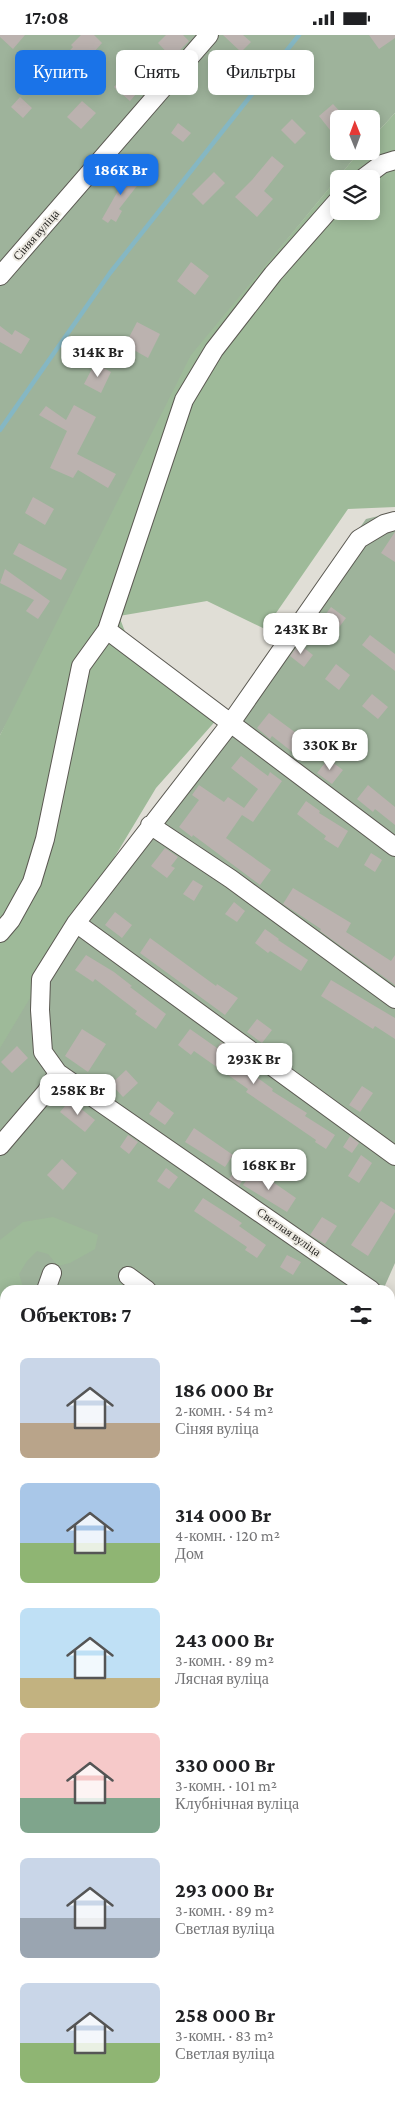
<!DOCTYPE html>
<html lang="ru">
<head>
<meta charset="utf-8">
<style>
	:root { --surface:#fff; --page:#f6f6f6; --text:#202124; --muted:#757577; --accent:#1a73e8 }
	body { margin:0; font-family:"Crimson Pro",serif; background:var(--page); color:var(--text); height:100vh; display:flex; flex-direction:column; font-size:19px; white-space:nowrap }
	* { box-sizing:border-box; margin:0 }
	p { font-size:16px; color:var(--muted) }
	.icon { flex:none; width:28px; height:28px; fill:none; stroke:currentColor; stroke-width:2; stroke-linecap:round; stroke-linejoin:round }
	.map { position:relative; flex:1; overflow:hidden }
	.drawer { position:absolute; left:0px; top:1250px; width:395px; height:820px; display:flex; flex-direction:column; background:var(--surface); border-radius:15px 15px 0 0; box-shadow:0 2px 12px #0003 }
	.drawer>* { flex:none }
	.hud { position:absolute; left:15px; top:15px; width:365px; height:45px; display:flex; gap:10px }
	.needle { width:32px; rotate:359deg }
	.buttons { position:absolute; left:330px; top:75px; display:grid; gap:10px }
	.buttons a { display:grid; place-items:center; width:50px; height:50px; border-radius:8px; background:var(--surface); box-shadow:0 2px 12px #0003; font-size:25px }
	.price { position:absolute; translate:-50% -42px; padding:0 11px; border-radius:10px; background:#fff; color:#222; font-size:16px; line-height:32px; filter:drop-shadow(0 1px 2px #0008) }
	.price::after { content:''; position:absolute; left:50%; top:30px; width:15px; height:11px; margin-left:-8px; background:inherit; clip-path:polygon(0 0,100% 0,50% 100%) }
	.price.current { background:var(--accent); color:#fff }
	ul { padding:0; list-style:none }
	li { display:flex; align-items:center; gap:15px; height:125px; padding:0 20px }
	li span { display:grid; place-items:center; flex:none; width:140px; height:100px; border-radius:8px; color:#555 }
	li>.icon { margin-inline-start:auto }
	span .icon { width:60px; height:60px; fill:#fffc; stroke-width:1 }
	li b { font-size:21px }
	h2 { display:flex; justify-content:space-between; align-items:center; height:60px; padding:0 20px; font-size:21px }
	.chip { padding:0 18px; border-radius:8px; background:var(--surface); box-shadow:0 2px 12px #0003; font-size:18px; line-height:45px }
	.chip.current { background:var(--accent); color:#fff }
	.status { display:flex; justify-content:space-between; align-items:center; height:35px; padding:0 25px; background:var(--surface); direction:ltr }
	.status svg { height:14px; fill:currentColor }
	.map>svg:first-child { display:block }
</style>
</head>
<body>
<div class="status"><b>17:08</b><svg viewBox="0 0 49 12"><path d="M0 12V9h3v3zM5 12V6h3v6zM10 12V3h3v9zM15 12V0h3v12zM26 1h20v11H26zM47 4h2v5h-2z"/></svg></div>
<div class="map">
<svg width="395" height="2070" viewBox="0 0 395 2070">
	<rect width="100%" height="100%" fill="#e0ded6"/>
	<path fill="#9eb39b" d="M 0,0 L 395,0 L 395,78 L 371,104 L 371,84 L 339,84 L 339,116 L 360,116 L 276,218 L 0,700 Z
		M 395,477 L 395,1228 L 383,1255 L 5,1255 L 5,2065 L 354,2065 L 349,2070 L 0,2070 L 0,975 L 223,684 L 366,484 Z
		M 390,1444 L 395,1452 L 395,2019 L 390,2025 Z"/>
	<path fill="#9eba99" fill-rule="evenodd" d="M 395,78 L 395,472 L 348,474 L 265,594 L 207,566 L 119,581 L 134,620 L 219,682 L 156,753 L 0,1013 L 0,700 L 191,320 L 360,116 L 371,116 L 371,104 ZM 339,144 L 371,144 L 371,176 L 339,176 Z
		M 53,1182 L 98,1200 L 95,1214 L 70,1228 L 58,1231 L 48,1219 L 37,1216 L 27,1226 L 19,1239 L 24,1255 L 5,1255 L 5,1370 L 0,1376 L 0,1205 L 23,1187 Z
		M 395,2019 L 395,2070 L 349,2070 L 354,2065 L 390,2065 L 390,2025 Z"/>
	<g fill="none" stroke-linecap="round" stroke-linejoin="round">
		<path stroke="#85b7c3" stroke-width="4.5" d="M 0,395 L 110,238 L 299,0"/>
	</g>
	<path fill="#bbb2af" d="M 0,0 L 25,0 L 13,14 L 0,2 Z
		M 81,0 L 94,0 L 102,8 L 61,54 L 46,41 L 73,12 L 71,10 Z
		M 166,0 L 183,0 L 189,6 L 172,23 L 158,8 Z
		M 223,0 L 243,0 L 251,7 L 241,17 Z
		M 369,0 L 395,0 L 395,3 L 379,14 Z
		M 128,37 L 143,51 L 130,66 L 114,52 Z
		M 20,62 L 32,73 L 23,83 L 11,72 Z
		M 82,66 L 96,78 L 81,94 L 67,82 Z
		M 333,69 L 345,82 L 339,84 L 339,87 L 330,95 L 319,81 Z
		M 292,84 L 306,98 L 295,109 L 281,95 Z
		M 178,88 L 191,98 L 183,107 L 171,98 Z
		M 272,121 L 284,131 L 264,156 L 273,164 L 257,182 L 235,162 L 252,145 Z
		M 124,135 L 140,147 L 119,174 L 122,176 L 116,187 L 111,184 L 108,188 L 102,184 L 119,154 L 113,149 Z
		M 214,137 L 225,148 L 203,170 L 192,159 Z
		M 191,227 L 209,241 L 195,260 L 177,246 Z
		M 137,287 L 160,299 L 148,323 L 125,310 Z
		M 0,291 L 12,300 L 15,295 L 30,304 L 21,319 L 0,307 Z
		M 95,328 L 111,337 L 101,358 L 84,349 Z
		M 74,370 L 96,382 L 77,419 L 116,439 L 108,453 L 78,435 L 73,443 L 50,433 L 67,396 L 39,380 L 46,371 L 66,385 Z
		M 33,462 L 54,474 L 45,490 L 25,478 Z
		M 395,497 L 395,527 L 381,518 Z
		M 19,508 L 67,534 L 61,545 L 13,519 Z
		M 5,534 L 50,566 L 38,584 L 26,576 L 34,565 L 0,548 Z
		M 331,572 L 346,583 L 337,595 L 322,584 Z
		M 370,600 L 395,619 L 395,636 L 362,610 Z
		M 299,609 L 313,620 L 304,632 L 290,621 Z
		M 336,629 L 350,640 L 339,655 L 325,644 Z
		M 372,659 L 388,672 L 378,684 L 362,671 Z
		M 269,678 L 296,698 L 298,695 L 313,706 L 300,723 L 272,701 L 270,704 L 257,693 Z
		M 241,721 L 268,741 L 270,737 L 282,746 L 253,787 L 242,780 L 226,803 L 271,835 L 260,850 L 193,800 L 192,802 L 179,792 L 199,765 L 192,760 L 199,750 L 224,767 L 228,762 L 244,773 L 258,754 L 231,733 Z
		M 328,724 L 343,735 L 332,749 L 317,738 Z
		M 368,750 L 395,772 L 395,790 L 375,774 L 373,777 L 357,764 Z
		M 306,766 L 320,776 L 319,778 L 348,796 L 338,813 L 324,804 L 326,801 L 297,779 Z
		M 165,813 L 178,822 L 171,831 L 175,833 L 167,843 L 151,831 Z
		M 371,818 L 382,825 L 375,837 L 364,830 Z
		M 193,845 L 203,851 L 194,866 L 183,859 Z
		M 293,853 L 351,888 L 346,897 L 391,926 L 395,920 L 395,950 L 320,896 L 321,894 L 283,869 Z
		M 234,867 L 245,876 L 237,887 L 225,879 Z
		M 115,877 L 132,890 L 122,903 L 105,890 Z
		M 265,894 L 279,904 L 278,905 L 308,925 L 301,936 L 270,916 L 268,918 L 255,908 Z
		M 150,903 L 216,951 L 217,949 L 238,963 L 225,980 L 140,918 Z
		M 86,920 L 114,937 L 132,951 L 130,952 L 166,979 L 156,994 L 135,979 L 137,976 L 95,944 L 93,947 L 75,935 Z
		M 331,945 L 395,983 L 395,1004 L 375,991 L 373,994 L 321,961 Z
		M 257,984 L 272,995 L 262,1008 L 247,997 Z
		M 82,994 L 106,1009 L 88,1037 L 65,1021 Z
		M 190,994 L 217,1013 L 221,1007 L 248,1027 L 244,1033 L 273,1054 L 272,1056 L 307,1078 L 305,1081 L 335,1100 L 326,1114 L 315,1107 L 316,1105 L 246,1057 L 248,1054 L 194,1016 L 191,1020 L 178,1010 Z
		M 17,1011 L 28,1023 L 12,1038 L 1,1027 Z
		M 126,1035 L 138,1048 L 123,1062 L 111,1049 Z
		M 362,1051 L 373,1058 L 360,1077 L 349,1070 Z
		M 70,1065 L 95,1085 L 85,1097 L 60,1077 Z
		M 158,1066 L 174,1078 L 165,1090 L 149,1079 Z
		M 194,1093 L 233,1120 L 225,1132 L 185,1107 Z
		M 128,1100 L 138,1107 L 129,1119 L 120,1112 Z
		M 350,1101 L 359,1108 L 352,1118 L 343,1112 Z
		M 361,1120 L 372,1128 L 359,1148 L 348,1141 Z
		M 62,1124 L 77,1138 L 63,1155 L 47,1140 Z
		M 166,1133 L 178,1142 L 169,1154 L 157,1146 Z
		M 254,1134 L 296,1163 L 287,1177 L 243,1150 Z
		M 234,1136 L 244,1143 L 239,1151 L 229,1144 Z
		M 203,1163 L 242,1188 L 239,1191 L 266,1210 L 257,1223 L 245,1215 L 247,1212 L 194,1176 Z
		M 381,1166 L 395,1175 L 395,1177 L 368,1221 L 351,1210 Z
		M 322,1182 L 337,1191 L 325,1209 L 310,1200 Z
		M 287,1220 L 301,1227 L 293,1240 L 280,1232 Z"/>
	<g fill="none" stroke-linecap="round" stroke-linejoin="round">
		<defs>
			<path id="street" d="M 362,144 L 382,129 L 395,125
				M 0,241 L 209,0
				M 107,595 L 395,812
				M 150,790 L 231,844 L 395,964
				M 76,888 L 395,1121
				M 0,898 L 11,885 L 32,847 L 45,804 L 81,631 L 107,595 L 184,365 L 214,315 L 273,239 L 339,164
				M 0,1111 L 46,1057 L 58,1038
				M 128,1241 L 147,1255
				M 46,1255 L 52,1238
				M 371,1255 L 58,1038 L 43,1017 L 40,975 L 41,944 L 76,888 L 230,689 L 359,504 L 384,489 L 395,486
				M 390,1450 L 395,1457
				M 0,1508 L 5,1510
				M 390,1602 L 395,1606
				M 390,1695 L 395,1697
				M 0,1785 L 5,1776
				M 390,1825 L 395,1816
				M 0,1871 L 5,1873
				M 0,2020 L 5,2011
				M 390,2059 L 395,2068
				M 364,2065 L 371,2070
				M 111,2070 L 114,2065
				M 251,2070 L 254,2065"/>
		</defs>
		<use href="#street" stroke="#5b5952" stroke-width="20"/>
		<use href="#street" stroke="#fff" stroke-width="18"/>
	</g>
	<g text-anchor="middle" stroke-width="4" stroke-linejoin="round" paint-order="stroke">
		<g font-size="12" fill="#292825" stroke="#eeebe3">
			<text transform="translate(36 200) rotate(-49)" y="4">Сіняя вуліца</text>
			<text transform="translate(289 1197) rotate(35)" y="4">Светлая вуліца</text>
		</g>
	</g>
</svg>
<div class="buttons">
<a><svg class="needle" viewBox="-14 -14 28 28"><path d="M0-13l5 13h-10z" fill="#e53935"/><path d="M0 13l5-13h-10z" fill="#757577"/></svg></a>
<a><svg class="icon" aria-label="layers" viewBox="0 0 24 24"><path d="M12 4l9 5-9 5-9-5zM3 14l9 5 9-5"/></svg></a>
</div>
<b class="price current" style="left:121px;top:161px">186K Br</b>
<b class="price" style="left:98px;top:343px">314K Br</b>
<b class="price" style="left:301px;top:620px">243K Br</b>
<b class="price" style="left:330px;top:736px">330K Br</b>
<b class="price" style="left:254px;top:1050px">293K Br</b>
<b class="price" style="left:78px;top:1081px">258K Br</b>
<b class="price" style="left:269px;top:1156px">168K Br</b>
<div class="hud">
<a class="chip current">Купить</a>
<a class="chip">Снять</a>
<a class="chip">Фильтры</a>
</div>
<section class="drawer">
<h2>Объектов: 7<svg class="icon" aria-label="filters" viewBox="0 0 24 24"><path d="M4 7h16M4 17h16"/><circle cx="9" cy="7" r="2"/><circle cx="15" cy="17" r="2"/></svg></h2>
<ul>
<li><span style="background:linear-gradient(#c9d6e8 65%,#b9a48a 0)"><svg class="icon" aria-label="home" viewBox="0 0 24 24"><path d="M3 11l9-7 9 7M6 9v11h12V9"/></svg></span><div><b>186 000 Br</b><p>2-комн. · 54 m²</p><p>Сіняя вуліца</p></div></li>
<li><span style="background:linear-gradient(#a9c7e8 60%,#8fb573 0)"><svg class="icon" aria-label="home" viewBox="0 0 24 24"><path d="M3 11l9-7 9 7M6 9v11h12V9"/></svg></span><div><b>314 000 Br</b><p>4-комн. · 120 m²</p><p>Дом</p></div></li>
<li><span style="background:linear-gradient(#bfe0f5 70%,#c2b280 0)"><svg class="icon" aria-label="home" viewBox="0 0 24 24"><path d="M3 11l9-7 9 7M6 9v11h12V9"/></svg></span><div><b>243 000 Br</b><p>3-комн. · 89 m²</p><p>Лясная вуліца</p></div></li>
<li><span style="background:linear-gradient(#f6c9c9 65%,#7fa58c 0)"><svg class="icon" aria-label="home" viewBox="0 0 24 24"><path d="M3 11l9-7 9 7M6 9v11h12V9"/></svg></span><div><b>330 000 Br</b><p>3-комн. · 101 m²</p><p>Клубнічная вуліца</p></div></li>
<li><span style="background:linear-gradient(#c9d6e8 60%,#9aa5b1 0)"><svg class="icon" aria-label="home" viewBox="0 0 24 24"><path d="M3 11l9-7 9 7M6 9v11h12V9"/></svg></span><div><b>293 000 Br</b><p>3-комн. · 89 m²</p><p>Светлая вуліца</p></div></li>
<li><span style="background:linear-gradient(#c9d6e8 60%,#8fb573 0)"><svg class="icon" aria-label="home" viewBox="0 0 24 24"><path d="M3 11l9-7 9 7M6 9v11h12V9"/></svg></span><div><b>258 000 Br</b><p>3-комн. · 83 m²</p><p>Светлая вуліца</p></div></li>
</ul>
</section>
</div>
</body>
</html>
